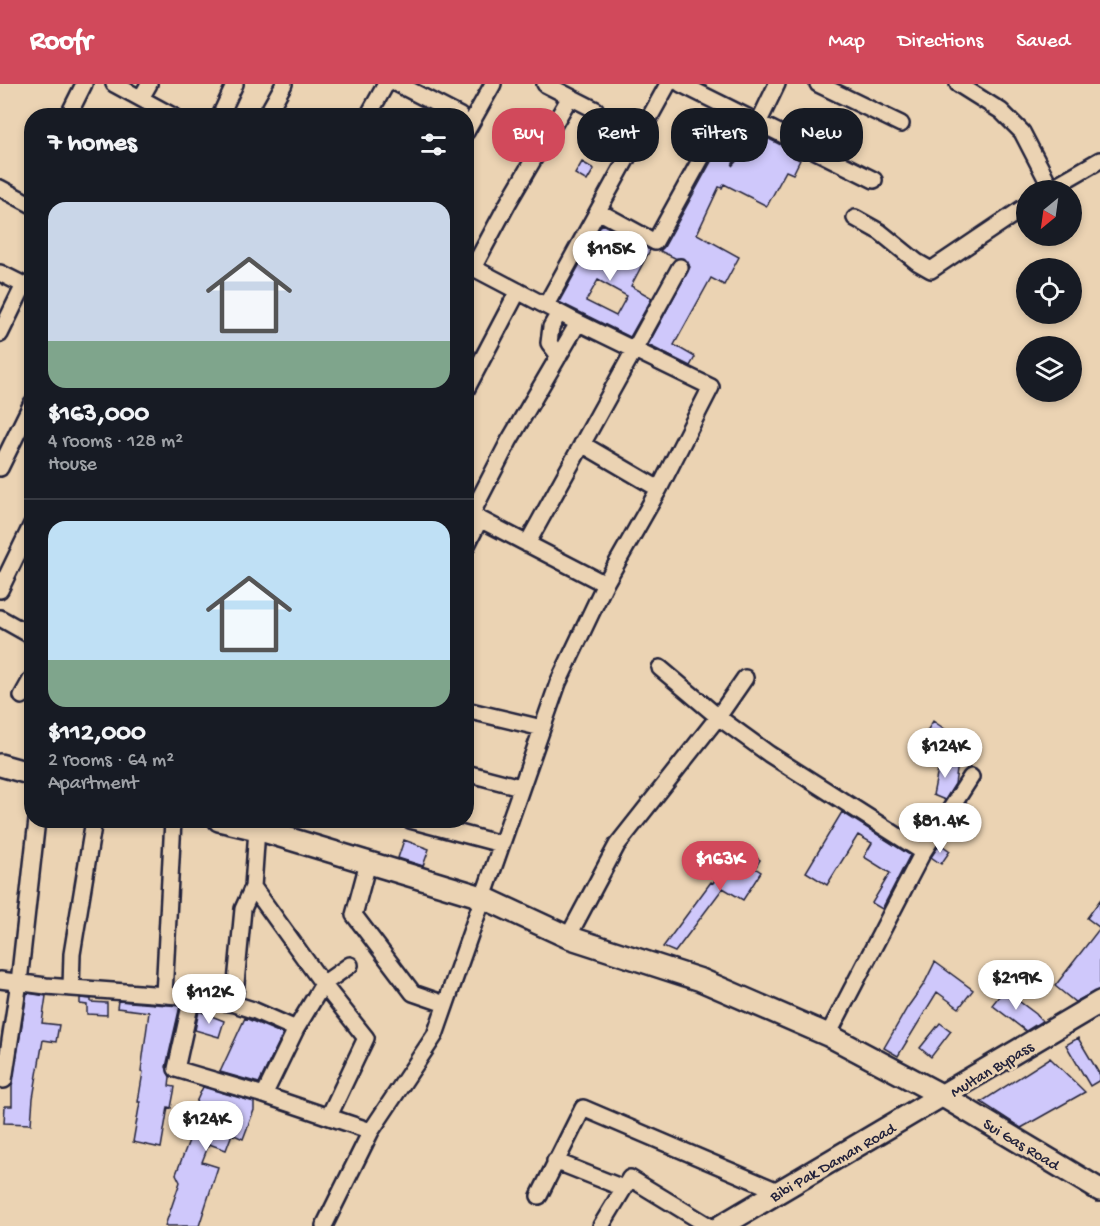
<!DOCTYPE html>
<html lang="en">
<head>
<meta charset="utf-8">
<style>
	:root { --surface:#171b24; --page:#20242c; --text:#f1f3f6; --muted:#9ea1a6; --line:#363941; --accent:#d1495b }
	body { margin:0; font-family:"Gochi Hand",sans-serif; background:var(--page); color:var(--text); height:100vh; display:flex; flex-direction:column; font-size:22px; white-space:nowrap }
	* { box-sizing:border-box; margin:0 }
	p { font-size:20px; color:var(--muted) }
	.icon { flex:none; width:33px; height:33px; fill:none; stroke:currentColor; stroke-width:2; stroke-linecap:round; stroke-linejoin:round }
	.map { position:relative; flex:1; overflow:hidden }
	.side { position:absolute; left:24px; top:24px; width:450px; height:720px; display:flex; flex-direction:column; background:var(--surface); border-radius:24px; box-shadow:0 3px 9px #0003 }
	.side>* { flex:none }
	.top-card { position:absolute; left:492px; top:24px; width:518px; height:54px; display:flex; gap:12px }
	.needle { width:39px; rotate:209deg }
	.controls { position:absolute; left:1016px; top:96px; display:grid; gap:12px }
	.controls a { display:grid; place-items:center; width:66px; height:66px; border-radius:50%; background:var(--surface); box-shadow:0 3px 9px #0003; font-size:30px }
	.price { position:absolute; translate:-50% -51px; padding:0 14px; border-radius:21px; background:#fff; color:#222; font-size:20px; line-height:39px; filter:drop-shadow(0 2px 3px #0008) }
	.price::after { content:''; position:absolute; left:50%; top:36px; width:18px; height:14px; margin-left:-9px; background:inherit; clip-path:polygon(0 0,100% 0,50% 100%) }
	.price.selected { background:var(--accent); color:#fff }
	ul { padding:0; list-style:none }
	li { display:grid; align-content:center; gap:12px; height:318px; padding:0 24px }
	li+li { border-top:2px solid var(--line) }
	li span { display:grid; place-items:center; height:186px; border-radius:18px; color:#555 }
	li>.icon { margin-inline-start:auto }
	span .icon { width:108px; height:108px; fill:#fffc; stroke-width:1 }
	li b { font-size:26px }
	h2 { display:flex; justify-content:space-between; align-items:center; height:72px; padding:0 24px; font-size:26px }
	.chip { padding:0 21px; border-radius:24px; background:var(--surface); box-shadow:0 3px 9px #0003; font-size:21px; line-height:54px }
	.chip.selected { background:var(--accent); color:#fff }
	header { display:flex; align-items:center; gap:36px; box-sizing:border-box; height:84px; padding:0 30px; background:var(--accent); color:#fff }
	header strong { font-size:28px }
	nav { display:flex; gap:33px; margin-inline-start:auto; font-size:21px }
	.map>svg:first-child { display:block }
</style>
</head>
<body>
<header>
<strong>Roofr</strong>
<nav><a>Map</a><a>Directions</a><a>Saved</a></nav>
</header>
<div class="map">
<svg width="1100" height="1142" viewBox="0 0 1100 1142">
	<rect width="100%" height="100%" fill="#ebd3b3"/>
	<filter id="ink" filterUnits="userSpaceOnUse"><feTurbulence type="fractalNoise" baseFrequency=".0167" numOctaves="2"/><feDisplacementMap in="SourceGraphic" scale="12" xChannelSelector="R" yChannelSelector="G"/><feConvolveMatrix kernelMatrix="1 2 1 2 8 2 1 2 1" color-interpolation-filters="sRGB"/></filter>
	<g filter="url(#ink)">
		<path fill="#cfc8fb" stroke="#22223b" stroke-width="1.5" fill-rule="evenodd" d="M 727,34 L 745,43 L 742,50 L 742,57 L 732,82 L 749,63 L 757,62 L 763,52 L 795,68 L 793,73 L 800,76 L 793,90 L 786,87 L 767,122 L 724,100 L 722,104 L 719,103 L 697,150 L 739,173 L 724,201 L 711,194 L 674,261 L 695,273 L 690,282 L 648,261 L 690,183 L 685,175 L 675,174 L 660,167 L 664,163 L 723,56 L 724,50 L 721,44 Z
			M 582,78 L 594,85 L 587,97 L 575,90 Z
			M 602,140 L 650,166 L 631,202 L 652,214 L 630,253 L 559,218 ZM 598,196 L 627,212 L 616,232 L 586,217 Z
			M 933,637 L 961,656 L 955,665 L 927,647 Z
			M 940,676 L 958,679 L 955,700 L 945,716 L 933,711 Z
			M 842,728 L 910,771 L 882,825 L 872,819 L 890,789 L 864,773 L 872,759 L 858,751 L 827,801 L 806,788 Z
			M 404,756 L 429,765 L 423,782 L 398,774 Z
			M 940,760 L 950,767 L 941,780 L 931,773 Z
			M 738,762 L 760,776 L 755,784 L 761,788 L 743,816 L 723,804 L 675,868 L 663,863 L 711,798 L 713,799 Z
			M 1100,816 L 1100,905 L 1075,918 L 1055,902 L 1100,844 L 1087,834 Z
			M 935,878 L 973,906 L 959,924 L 937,908 L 898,972 L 884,964 L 907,924 L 924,900 Z
			M 1004,906 L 1036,930 L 1042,937 L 1026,947 L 992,921 Z
			M 27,909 L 46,912 L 42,939 L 59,941 L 56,958 L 43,956 L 33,1014 L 31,1040 L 4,1039 L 5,1022 L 12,1022 L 12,1001 Z
			M 80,914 L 91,915 L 91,918 L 107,919 L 107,931 L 87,930 L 87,921 L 80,920 Z
			M 118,917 L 180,922 L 166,983 L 170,993 L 169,1002 L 175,1003 L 171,1024 L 168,1023 L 161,1064 L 133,1058 L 140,1018 L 138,1018 L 143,988 L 141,987 L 149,928 L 117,924 Z
			M 199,927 L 224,937 L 219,953 L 195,946 Z
			M 245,934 L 283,950 L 259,999 L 220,988 Z
			M 940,939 L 951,947 L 931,973 L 920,964 Z
			M 1078,954 L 1100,991 L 1100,996 L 1090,1002 L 1066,961 Z
			M 1050,974 L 1085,1008 L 1021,1044 L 981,1018 Z
			M 203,1003 L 254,1018 L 254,1026 L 243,1055 L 232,1050 L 226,1066 L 209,1060 L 202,1078 L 218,1083 L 199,1142 L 165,1142 L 180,1098 L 176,1090 L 195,1041 L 187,1038 Z"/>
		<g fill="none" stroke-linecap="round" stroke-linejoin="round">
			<defs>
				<path id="street" d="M 114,0 L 173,32
					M 398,0 L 460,32
					M 545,0 L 596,26
					M 681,0 L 874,96
					M 818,0 L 901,40
					M 958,0 L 1001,27 L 1022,48 L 1051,104
					M 141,14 L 149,0
					M 68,32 L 84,0
					M 220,32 L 235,0
					M 266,32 L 284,0
					M 368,32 L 386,0
					M 466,48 L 493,0
					M 751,54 L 777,0
					M 0,104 L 32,121
					M 1048,106 L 1100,76
					M 598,127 L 655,158 L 714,51
					M 855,134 L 880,148 L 917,178 L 931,186 L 1026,122
					M 473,184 L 508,119 L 570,13
					M 0,189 L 32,205
					M 546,221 L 668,0
					M 0,250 L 24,201
					M 559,272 L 549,259 L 551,243 L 559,229
					M 466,306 L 518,207
					M 582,360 L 659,405
					M 0,384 L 32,319
					M 466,428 L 605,500
					M 471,431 L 509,357 L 578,239
					M 527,460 L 680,183
					M 466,463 L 480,435
					M 0,506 L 32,440
					M 0,534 L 32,552
					M 660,584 L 718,633 L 769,670 L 923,768
					M 22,612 L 32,594
					M 466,626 L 542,644
					M 466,689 L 520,703
					M 410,736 L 501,760
					M 368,779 L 354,831 L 413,909 L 445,920
					M 253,803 L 323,900 L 366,954 L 329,1032
					M 568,853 L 617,761 L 718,633 L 745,594
					M 0,896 L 46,902 L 192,913 L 234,920 L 253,926 L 296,945
					M 71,904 L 72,870 L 94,736
					M 164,911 L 173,736
					M 192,913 L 176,985 L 264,1011 L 371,1047
					M 234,920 L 243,825 L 253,803 L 257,745
					M 828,951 L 923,768 L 971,693
					M 4,996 L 19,898 L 37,736
					M 264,1011 L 296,945 L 323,900 L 350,881
					M 555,1077 L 623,1104
					M 539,1112 L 583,1024 L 780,1108
					M 324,1142 L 371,1047 L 435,951 L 558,599 L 605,500 L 659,405 L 711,303 L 571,235 L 466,180
					M 601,1142 L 630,1094 L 709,1142"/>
				<path id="secondary" d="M 0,681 L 32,690
					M 219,736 L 257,745 L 482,813 L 568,853 L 701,896 L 828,951 L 943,1012 L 1100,1106
					M 721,1142 L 1100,918"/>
			</defs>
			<use href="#street" stroke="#22223b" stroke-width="20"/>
			<use href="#secondary" stroke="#22223b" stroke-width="26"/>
			<use href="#street" stroke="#ebd3b3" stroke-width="15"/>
			<use href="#secondary" stroke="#ebd3b3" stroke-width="21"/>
		</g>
	</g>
	<g text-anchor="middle" stroke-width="5" stroke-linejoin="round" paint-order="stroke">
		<g font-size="16" fill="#22223b" stroke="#ebd3b3">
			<text transform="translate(991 984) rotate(-31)" y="6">Multan Bypass</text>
			<text transform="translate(1022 1059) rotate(31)" y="6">Sui Gas Road</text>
			<text transform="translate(832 1077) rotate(-30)" y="6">Bibi Pak Daman Road</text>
		</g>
	</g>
</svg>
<div class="controls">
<a><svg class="needle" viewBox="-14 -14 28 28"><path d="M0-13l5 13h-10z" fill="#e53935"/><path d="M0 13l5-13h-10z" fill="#9ea1a6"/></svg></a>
<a><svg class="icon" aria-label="locate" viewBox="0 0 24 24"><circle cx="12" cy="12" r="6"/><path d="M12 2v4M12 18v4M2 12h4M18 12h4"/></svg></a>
<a><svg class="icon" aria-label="layers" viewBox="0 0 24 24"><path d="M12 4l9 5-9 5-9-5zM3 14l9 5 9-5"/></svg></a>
</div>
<b class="price" style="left:610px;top:198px">$115K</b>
<b class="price" style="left:945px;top:695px">$124K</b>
<b class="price" style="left:940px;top:770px">$81.4K</b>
<b class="price selected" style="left:720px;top:808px">$163K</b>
<b class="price" style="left:1016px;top:927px">$219K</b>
<b class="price" style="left:209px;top:941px">$112K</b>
<b class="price" style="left:206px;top:1068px">$124K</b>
<div class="top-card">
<a class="chip selected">Buy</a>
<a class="chip">Rent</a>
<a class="chip">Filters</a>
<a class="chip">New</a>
</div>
<section class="side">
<h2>7 homes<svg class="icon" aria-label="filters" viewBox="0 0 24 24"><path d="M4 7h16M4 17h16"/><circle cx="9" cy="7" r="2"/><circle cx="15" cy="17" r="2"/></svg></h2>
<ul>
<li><span style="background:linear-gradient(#c9d6e8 75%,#7fa58c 0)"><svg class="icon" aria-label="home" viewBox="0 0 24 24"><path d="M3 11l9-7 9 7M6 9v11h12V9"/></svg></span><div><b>$163,000</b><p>4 rooms · 128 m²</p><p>House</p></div></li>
<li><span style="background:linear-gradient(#bfe0f5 75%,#7fa58c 0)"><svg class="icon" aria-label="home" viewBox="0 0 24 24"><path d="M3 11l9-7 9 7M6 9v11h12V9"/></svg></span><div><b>$112,000</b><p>2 rooms · 64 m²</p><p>Apartment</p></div></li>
</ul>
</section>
</div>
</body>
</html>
